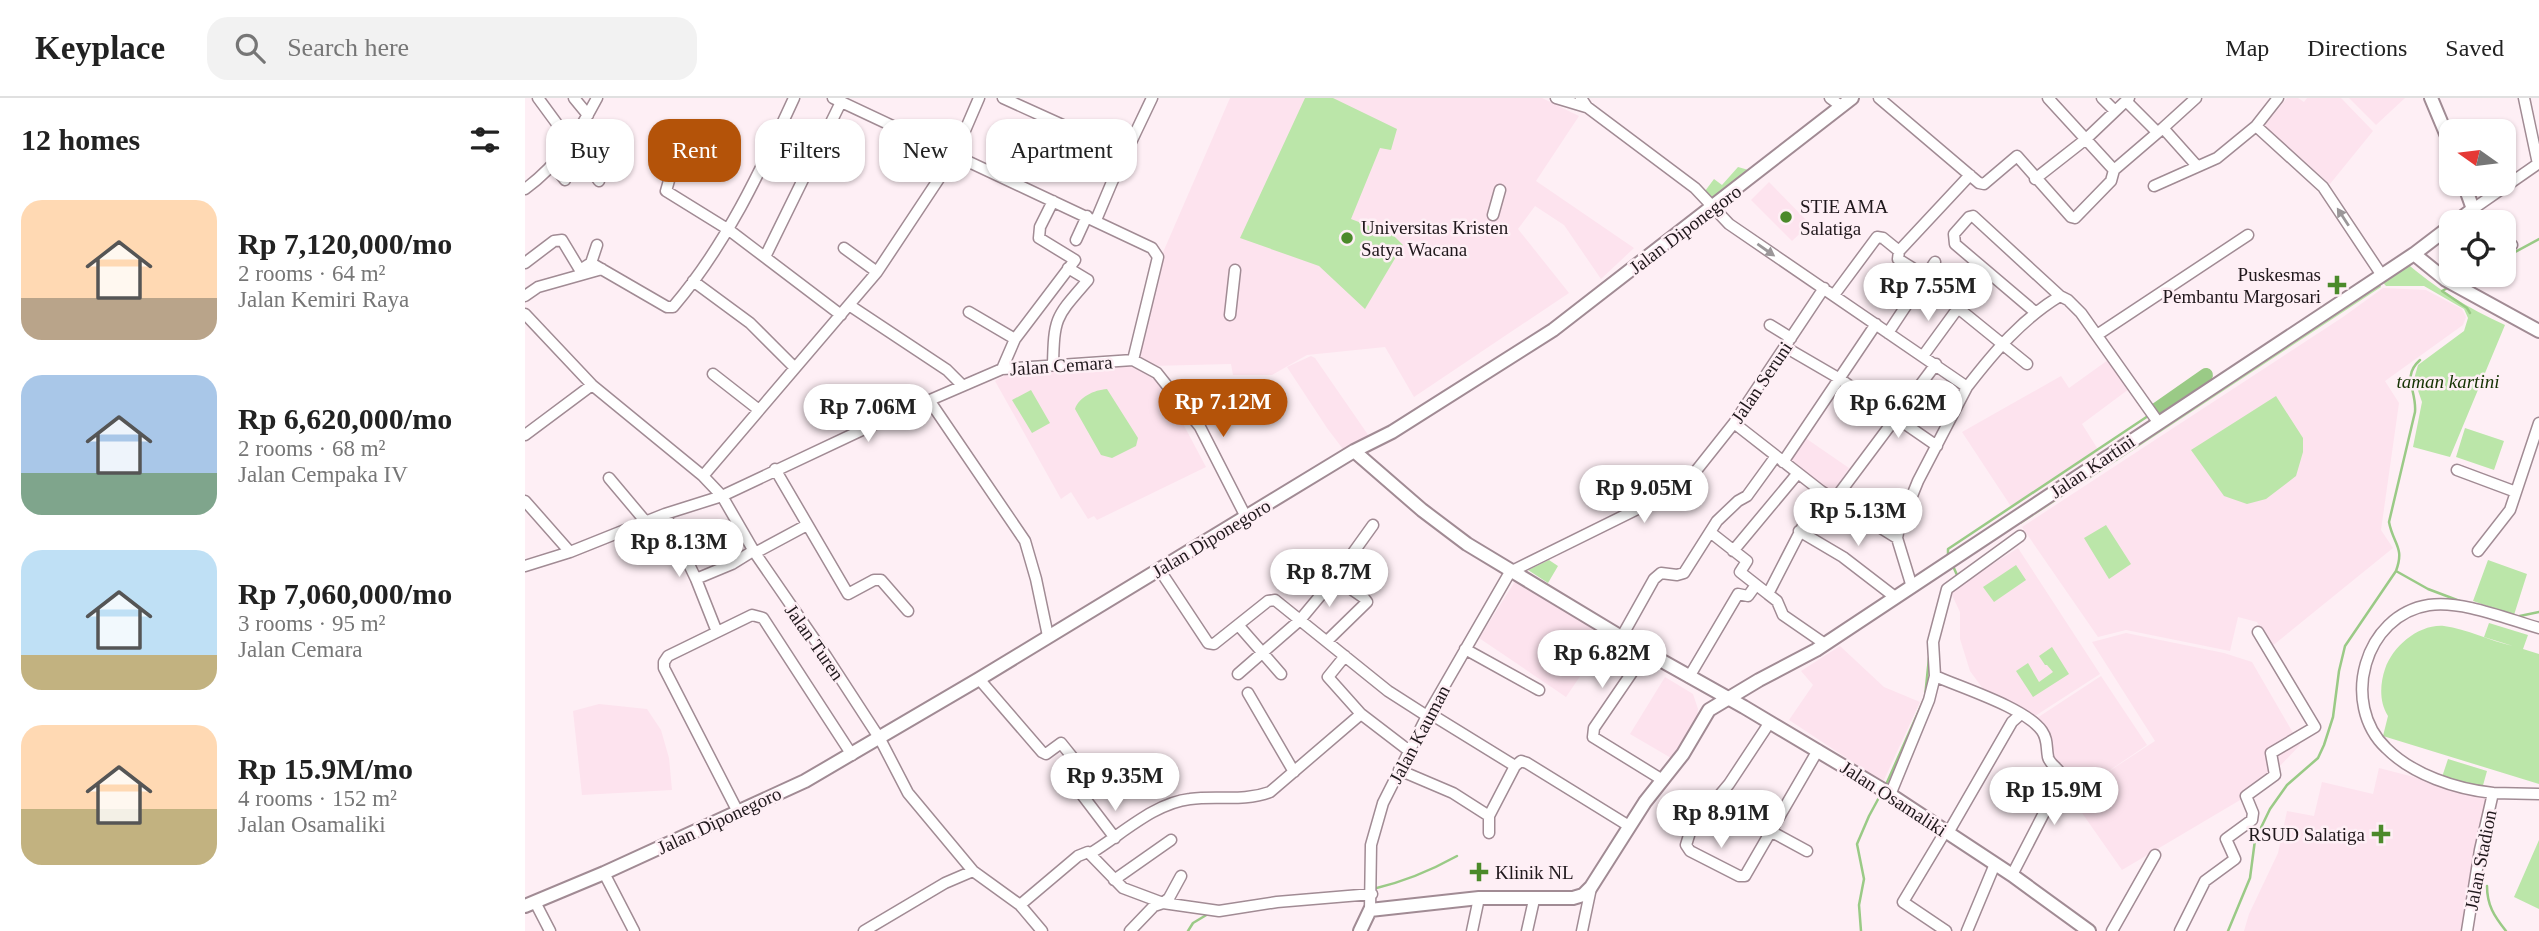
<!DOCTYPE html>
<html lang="en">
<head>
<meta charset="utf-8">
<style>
	:root { --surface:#fff; --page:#f2f2f2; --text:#222; --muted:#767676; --line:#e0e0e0; --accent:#b45309 }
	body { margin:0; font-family:"Times New Roman",serif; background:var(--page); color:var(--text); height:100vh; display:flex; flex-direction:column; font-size:26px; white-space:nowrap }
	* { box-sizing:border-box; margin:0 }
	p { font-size:23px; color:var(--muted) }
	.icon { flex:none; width:38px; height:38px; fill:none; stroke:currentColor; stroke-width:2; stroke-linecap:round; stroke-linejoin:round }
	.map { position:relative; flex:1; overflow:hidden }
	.drawer { display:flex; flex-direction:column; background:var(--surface); width:525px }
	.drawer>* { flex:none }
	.top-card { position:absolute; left:21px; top:21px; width:665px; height:63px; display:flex; gap:14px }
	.needle { width:46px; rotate:284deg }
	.buttons { position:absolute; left:1914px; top:21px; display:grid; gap:14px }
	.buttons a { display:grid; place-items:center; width:77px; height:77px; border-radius:14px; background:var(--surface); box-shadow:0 2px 5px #0004; font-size:35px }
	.price { position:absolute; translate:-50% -60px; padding:0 16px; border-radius:24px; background:#fff; color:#222; font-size:23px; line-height:46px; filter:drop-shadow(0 2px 4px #0008) }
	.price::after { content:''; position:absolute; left:50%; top:42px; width:21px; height:16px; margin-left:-10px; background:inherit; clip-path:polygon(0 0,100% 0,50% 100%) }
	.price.active { background:var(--accent); color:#fff }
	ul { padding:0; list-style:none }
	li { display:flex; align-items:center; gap:21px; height:175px; padding:0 21px }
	li span { display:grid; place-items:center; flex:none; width:196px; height:140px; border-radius:21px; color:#555 }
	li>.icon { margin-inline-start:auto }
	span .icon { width:84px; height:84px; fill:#fffc; stroke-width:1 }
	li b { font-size:30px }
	h2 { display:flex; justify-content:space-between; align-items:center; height:84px; padding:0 21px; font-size:30px }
	.tag { padding:0 24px; border-radius:21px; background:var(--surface); box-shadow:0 2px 5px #0004; font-size:24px; line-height:63px }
	.tag.active { background:var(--accent); color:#fff }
	header { display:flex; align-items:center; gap:42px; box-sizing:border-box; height:98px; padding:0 35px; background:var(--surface); border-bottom:2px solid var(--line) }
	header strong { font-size:33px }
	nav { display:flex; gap:38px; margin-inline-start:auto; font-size:24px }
	.search { width:490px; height:63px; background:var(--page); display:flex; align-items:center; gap:18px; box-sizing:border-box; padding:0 24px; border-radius:21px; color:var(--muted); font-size:26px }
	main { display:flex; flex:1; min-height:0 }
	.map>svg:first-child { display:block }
</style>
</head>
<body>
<header>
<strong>Keyplace</strong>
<div class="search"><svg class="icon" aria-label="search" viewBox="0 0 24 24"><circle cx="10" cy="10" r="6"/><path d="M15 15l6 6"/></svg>Search here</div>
<nav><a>Map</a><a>Directions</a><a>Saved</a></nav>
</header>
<main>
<section class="drawer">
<h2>12 homes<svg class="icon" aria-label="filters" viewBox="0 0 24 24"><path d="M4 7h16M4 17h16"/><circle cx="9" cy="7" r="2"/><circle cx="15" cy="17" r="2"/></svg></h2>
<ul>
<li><span style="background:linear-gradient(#ffd9b3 70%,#b9a48a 0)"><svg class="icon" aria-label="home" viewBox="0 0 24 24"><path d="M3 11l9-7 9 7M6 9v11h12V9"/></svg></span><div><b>Rp 7,120,000/mo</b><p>2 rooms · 64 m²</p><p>Jalan Kemiri Raya</p></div></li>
<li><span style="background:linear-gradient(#a9c7e8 70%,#7fa58c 0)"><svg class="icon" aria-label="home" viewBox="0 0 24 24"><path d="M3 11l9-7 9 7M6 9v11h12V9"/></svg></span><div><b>Rp 6,620,000/mo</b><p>2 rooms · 68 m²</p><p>Jalan Cempaka IV</p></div></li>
<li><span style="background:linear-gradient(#bfe0f5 75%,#c2b280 0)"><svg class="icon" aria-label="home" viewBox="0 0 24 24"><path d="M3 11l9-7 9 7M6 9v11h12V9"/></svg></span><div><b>Rp 7,060,000/mo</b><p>3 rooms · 95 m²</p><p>Jalan Cemara</p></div></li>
<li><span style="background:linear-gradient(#ffd9b3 60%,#c2b280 0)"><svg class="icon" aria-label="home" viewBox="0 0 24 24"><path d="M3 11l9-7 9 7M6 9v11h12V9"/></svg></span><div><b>Rp 15.9M/mo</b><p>4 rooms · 152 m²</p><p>Jalan Osamaliki</p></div></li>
</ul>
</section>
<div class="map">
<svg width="2014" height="833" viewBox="0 0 2014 833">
	<rect width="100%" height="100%" fill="#feeff5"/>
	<path fill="#fde3ee" d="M 705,0 L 1017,0 L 1054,18 L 1011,83 L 1109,150 L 1076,181 L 1039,127 L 1010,108 L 993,131 L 1044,195 L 889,299 L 860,249 L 782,257 L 747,277 L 708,277 L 706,266 L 625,268 L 612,259 L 636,159 Z
		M 1762,0 L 1773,0 L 1779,4 L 1782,0 L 1816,0 L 1848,33 L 1805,86 L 1739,28 Z
		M 1824,0 L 1880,0 L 1851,27 Z
		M 1244,84 L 1285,126 L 1267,143 L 1226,102 Z
		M 1858,190 L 1901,192 L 1937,211 L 1941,219 L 1938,227 L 1860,283 L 1874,305 L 1856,432 L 1868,450 L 1746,549 L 1732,524 L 1713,519 L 1705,553 L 1601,532 L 1573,539 L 1497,429 L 1818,219 Z
		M 786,258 L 790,260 L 848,344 L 824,359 L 802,330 L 762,269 Z
		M 1583,262 L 1604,291 L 1557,326 L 1574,353 L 1487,410 L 1437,334 L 1536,278 L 1544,290 Z
		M 607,268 L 637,286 L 681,369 L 572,422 L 569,418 L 563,421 L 546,394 L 536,401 L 470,283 L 482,276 Z
		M 1279,339 L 1324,370 L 1306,397 L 1261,366 Z
		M 1493,450 L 1575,576 L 1504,622 L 1472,610 L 1445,573 L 1435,541 L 1435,514 L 1425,493 Z
		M 991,482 L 1083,537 L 1041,599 L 954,540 Z
		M 1601,535 L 1699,555 L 1727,564 L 1775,647 L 1732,692 L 1597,772 L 1557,715 L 1549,697 L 1552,694 L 1506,624 L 1576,578 L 1622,647 L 1563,687 L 1630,643 L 1567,544 Z
		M 1315,548 L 1359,589 L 1395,604 L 1358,684 L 1264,622 L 1288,587 L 1276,573 Z
		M 1140,579 L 1168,596 L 1173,611 L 1172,620 L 1146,660 L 1105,636 Z
		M 74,606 L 122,611 L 136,632 L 144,660 L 147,692 L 57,697 L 48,613 Z
		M 1854,670 L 1962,698 L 1935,833 L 1719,833 L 1724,816 L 1753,755 L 1762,713 L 1789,718 L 1797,684 L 1848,696 Z"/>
	<path fill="#bbe6a9" d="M 780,0 L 808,0 L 872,31 L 866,52 L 855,50 L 826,121 L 868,137 L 878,147 L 840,211 L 794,168 L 715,140 Z
		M 1213,69 L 1227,73 L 1188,104 L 1180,93 L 1189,81 L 1197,87 Z
		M 1879,163 C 1910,190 1943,210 1980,227 L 1925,359 L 1888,349 L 1897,304 L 1889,281 L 1893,267 L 1939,233 L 1943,220 L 1939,211 L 1899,188 L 1861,188 L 1853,179 Z
		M 1853,181 L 1856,189 L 1496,426 L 1494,421 Z
		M 582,291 L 613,340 L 611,348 L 587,360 L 576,357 L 550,311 C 554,299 569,292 582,291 Z
		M 506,292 L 525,325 L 507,335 L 487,302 Z
		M 1751,298 L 1778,340 L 1778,354 L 1771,378 L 1741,401 L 1722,406 L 1699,398 L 1666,352 Z
		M 1940,330 L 1979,343 L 1969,372 L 1931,359 Z
		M 1581,427 L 1606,466 L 1584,481 L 1559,440 Z
		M 1024,462 L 1033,468 L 1023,485 L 1003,472 Z
		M 1963,462 L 2002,476 L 1989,517 L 1948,503 Z
		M 1491,467 L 1501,482 L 1469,504 L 1458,489 Z
		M 1964,525 L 2003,537 L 1998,551 L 2014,556 L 2014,686 L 1858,638 L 1863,618 C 1854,604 1855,586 1860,571 C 1868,548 1894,526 1919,528 C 1942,531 1965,543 1988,548 L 1959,539 Z
		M 1527,549 L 1544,576 L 1508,599 L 1491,573 L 1503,565 L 1514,584 L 1528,574 L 1522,567 L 1520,567 L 1514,558 Z
		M 1923,661 L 1962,673 L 1957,691 L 1917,679 Z
		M 2014,742 L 2014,811 L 1989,799 Z"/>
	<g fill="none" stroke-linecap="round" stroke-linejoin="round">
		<path stroke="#9aca86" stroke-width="2.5" d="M 1979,160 L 2014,141
			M 1935,183 L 1947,177
			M 1926,188 L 1917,193 L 1942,210 L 1945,215
			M 1423,459 L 1423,451 L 1626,316
			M 1428,468 L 1432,477 L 1430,481
			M 1871,473 L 1903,491 L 1940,505
			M 1990,519 L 2014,514
			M 1360,689 L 1400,599 L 1404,560
			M 1962,788 C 1962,807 1969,818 1981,833
			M 848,791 C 878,784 905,773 932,758
			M 663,833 L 668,825 L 683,816
			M 1336,833 L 1334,807 L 1339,781 L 1332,746 L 1344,718 L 1357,694
			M 1703,833 L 1725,780 L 1730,742 L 1745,711 L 1762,687 L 1793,660 L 1799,647 L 1808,619 L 1814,573 L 1820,548 L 1871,473 C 1880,449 1868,446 1864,424 L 1890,314 C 1892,292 1876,279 1895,262"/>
		<path stroke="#9aca86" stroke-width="14" d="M 1628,314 L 1681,277"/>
		<defs>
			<path id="minor" d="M 13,0 L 74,83
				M 49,0 L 63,17
				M 308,0 L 627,150 L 633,159 L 608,262
				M 478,0 L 553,34
				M 1031,0 L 1061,9
				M 1056,0 L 1062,9 L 1170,90 L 1204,126 L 1442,289 L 1393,383 L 1374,430 L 1372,440 L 1387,489
				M 1305,0 L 1316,8
				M 1354,0 L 1454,85 L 1459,86 L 1492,58 L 1546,119 L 1550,120 L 1586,83 L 1589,72 L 1638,30 L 1672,68
				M 1523,0 L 1589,72
				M 1577,0 L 1590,13
				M 1753,0 L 1731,28 L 1798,89 L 1856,176
				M 1999,0 L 2013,66
				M 1601,3 L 1632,34
				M 1638,30 L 1671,0
				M 28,67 L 40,82
				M 145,79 L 141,93 L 204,132 L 316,217
				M 1510,81 L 1561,41 L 1604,0
				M 1629,88 L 1692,60 L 1731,28
				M 0,91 C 33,67 53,36 72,0
				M 1948,111 L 2014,65
				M 968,117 L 975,92
				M 571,122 L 587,84 L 627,0
				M 551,142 L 562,118
				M 319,150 L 352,174
				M 1979,151 L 1987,147
				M 240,159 L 316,4
				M 0,165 L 29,143 L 37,142 L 55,172 L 66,165 L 142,209 L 148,209 C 201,147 235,74 269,0
				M 66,165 L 72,147
				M 168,183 L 225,225 L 270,270
				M 1397,184 L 1433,210 L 1502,266
				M 1390,195 L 1382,187 L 1389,171 L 1373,161 L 1374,153 L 1445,77
				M 1309,197 L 1352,139 L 1358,140 L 1374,153
				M 0,198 L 13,189 L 77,171
				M 324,207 L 422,272 L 437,287
				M 444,214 L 490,241
				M 1510,214 L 1430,146 L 1429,136 L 1444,119 L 1448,118 L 1535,198
				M 0,216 L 67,287 L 178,378 L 197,398 L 230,455 L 301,558 L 355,641 L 383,695 L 448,773 L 495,807 L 517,833
				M 705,217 L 710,172
				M 1245,227 L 1266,240
				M 1363,235 L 1410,164
				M 1572,237 L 1723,137
				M 1260,249 L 1315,281 L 1412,348
				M 1398,258 L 1433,210
				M 528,267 C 529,218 531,219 563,182 L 543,170
				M 477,271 L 490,241 L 550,162 L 514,140 L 515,129 L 528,103
				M 188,276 L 234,312
				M 1442,289 C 1469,254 1497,221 1535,198 L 1543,202 L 1556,215 L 1633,324
				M 404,302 L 500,443 L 511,481 L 523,538
				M 1209,325 L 1296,393 L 1372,440
				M 0,337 L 67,287
				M 1258,364 L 1351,226
				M 250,371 L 323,496 L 349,482 L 356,482 L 383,513
				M 1932,372 L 1991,394
				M 178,378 L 352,174 L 429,58 L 454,0
				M 84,380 L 121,424
				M 1310,401 L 1411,266
				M 0,403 L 45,454
				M 140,416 L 171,481 L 192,534
				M 1274,433 L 1318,459 L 1370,499
				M 1185,434 L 1222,463 L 1215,474 L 1243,496 L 1296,393
				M 1208,453 L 1273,375
				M 1953,453 L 1985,412 L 2014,325
				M 230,455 L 282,427
				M 0,468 L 45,454 L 140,416 L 197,398 L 354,324 L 477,271 L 608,262 L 632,275 L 675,329 L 721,419
				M 634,471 L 683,545 L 689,546 L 743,503 L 750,502 L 863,593 L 902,618
				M 171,481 L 207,466 L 228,453
				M 1243,496 L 1252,503 L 1258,517 L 1300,546
				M 714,528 L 756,576
				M 1096,540 L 1129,481 L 1136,475 L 1152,477 L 1159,475 L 1192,423 L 1213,403 L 1222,398 L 1251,358
				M 802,543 L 842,504 L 839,500 L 810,480
				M 940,551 L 1014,592
				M 1121,554 L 1069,630 L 1068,639 L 1136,681
				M 820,558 L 803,579 L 836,616
				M 713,576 L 775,522 L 810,480 L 848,427
				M 1410,578 C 1437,590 1501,610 1517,633 C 1523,642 1521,648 1523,659 C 1525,668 1536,670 1537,680 L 1487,777
				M 1164,579 L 1213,496 L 1223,498 L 1231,487
				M 454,581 L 517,654 L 521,656 L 536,645 L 569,686 L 558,698 L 590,740
				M 723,595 L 769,674
				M 904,615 L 990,668
				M 1245,624 L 1204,686 L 1166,731 L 1161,747 L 1165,753 L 1214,778 L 1220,778 L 1293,652
				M 874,672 L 928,695 L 964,718
				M 1968,695 C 1931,691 1888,677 1861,650 C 1815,606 1839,517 1904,507 C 1937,502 1982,521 2014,530
				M 1365,697 L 1404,602 L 1410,578 L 1408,544 L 1422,491 L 1495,438
				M 213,714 L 139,570 L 139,564 L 143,558 L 227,517 L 238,520 L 327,657
				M 1247,734 L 1282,753
				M 1420,734 L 1378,804 L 1421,833
				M 964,735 L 964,718 L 990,668 L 996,663 L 1002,665 L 1104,728
				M 1423,735 L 1487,624 L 1496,616
				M 566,755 C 596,737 629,705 665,701 C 693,697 717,704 745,694 L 836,616 L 883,652
				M 79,775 L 109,833
				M 589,782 L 646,742
				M 10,804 L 25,833
				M 495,807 L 553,758 L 563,754 L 598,790 L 638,805 L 694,813 L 752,804 L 847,796
				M 845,812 L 846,747 L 858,705 L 902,618 L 985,474 L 1159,388 L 1209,325 L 1299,190
				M 339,833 L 420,785 L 448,773
				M 605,833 L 629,808 L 638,805 L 644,800 L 656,778
				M 947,833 L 954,800
				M 1002,833 L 1009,802
				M 1057,833 L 1066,790
				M 1442,833 L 1470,766
				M 1587,833 L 1630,757
				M 1655,833 L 1680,783 L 1710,761 L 1701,741 L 1727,722 L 1728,715 L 1721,698 L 1750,677 L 1746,655 L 1790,629 L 1733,534
				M 1942,833 L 1955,752 L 1968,695 L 2014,696"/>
			<path id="major" d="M 1906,0 L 1927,50
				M 1931,124 L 1948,111 L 1939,86
				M 1889,156 L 1921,182 L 2014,233
				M 829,353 L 897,412 L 942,446 L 1121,554 L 1219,609 L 1355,690 L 1487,777 L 1564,833
				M 0,808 L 79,775 L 280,683 L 454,581 L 829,353 L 867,334 L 1028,232 L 1327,0
				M 835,833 L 845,812 L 954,800 L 1048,800 L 1058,797 L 1066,789 L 1120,704 L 1158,656 L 1184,612 L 1234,582 L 1291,552 L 1889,156 L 1927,127"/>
		</defs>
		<use href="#minor" stroke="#a18b94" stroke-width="13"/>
		<use href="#major" stroke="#a18b94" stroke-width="16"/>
		<use href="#minor" stroke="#fff" stroke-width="10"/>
		<use href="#major" stroke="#fff" stroke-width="12"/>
	</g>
	<defs><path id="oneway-solid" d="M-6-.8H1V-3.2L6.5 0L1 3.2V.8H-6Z" transform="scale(1.75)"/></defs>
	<g fill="#9b9799">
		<use href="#oneway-solid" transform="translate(1818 119) rotate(-123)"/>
		<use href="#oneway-solid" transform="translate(1241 152) rotate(35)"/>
	</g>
	<g fill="#4b8a2a" stroke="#feeff5" stroke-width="2.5">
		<circle cx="1261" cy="119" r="7"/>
		<circle cx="822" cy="140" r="7"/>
		<path d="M1808.5 176.5h7v7h7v7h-7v7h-7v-7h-7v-7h7z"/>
		<path d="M1852.5 725.5h7v7h7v7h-7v7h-7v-7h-7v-7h7z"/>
		<path d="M950.5 763.5h7v7h7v7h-7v7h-7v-7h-7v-7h7z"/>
	</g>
	<g text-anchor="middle" stroke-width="5" stroke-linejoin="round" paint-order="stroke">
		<g font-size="19" fill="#20181c" stroke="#feeff5" text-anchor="start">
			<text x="1275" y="115">STIE AMA<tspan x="1275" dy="22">Salatiga</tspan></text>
			<text x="836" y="136">Universitas Kristen<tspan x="836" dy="22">Satya Wacana</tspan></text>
			<text x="1796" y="183" text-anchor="end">Puskesmas<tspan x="1796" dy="22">Pembantu Margosari</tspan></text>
			<text x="1840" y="743" text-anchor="end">RSUD Salatiga</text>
			<text x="970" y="781">Klinik NL</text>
		</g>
		<g font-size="19" fill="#20181c" stroke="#feeff5">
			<text transform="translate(1160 131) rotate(-37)" y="7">Jalan Diponegoro</text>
			<text transform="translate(536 267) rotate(-4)" y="7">Jalan Cemara</text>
			<text transform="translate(1236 284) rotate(-56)" y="7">Jalan Seruni</text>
			<text transform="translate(1567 368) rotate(-34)" y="7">Jalan Kartini</text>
			<text transform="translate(686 440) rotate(-31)" y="7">Jalan Diponegoro</text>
			<text transform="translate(290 544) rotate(55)" y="7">Jalan Turen</text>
			<text transform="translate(894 636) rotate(-62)" y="7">Jalan Kauman</text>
			<text transform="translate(1369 700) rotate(33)" y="7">Jalan Osamaliki</text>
			<text transform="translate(194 722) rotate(-25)" y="7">Jalan Diponegoro</text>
			<text transform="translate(1955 762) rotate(-79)" y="7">Jalan Stadion</text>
		</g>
		<g font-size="19" font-style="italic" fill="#153303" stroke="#feeff5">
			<text x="1923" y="290">taman kartini</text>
		</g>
	</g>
</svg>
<div class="buttons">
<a><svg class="needle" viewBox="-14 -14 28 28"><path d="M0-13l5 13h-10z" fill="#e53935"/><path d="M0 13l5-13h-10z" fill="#767676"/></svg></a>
<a><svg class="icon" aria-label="locate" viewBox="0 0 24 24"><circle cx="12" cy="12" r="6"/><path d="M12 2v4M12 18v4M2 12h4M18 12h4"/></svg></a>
</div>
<b class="price" style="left:1403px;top:225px">Rp 7.55M</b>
<b class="price active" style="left:698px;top:341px">Rp 7.12M</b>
<b class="price" style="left:1373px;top:342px">Rp 6.62M</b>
<b class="price" style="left:343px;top:346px">Rp 7.06M</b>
<b class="price" style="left:1119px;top:427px">Rp 9.05M</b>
<b class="price" style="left:1333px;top:450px">Rp 5.13M</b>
<b class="price" style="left:154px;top:481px">Rp 8.13M</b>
<b class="price" style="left:804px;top:511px">Rp 8.7M</b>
<b class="price" style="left:1077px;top:592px">Rp 6.82M</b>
<b class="price" style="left:590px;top:715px">Rp 9.35M</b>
<b class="price" style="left:1529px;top:729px">Rp 15.9M</b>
<b class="price" style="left:1196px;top:752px">Rp 8.91M</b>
<div class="top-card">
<a class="tag">Buy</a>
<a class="tag active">Rent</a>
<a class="tag">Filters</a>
<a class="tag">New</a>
<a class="tag">Apartment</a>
</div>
</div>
</main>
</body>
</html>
